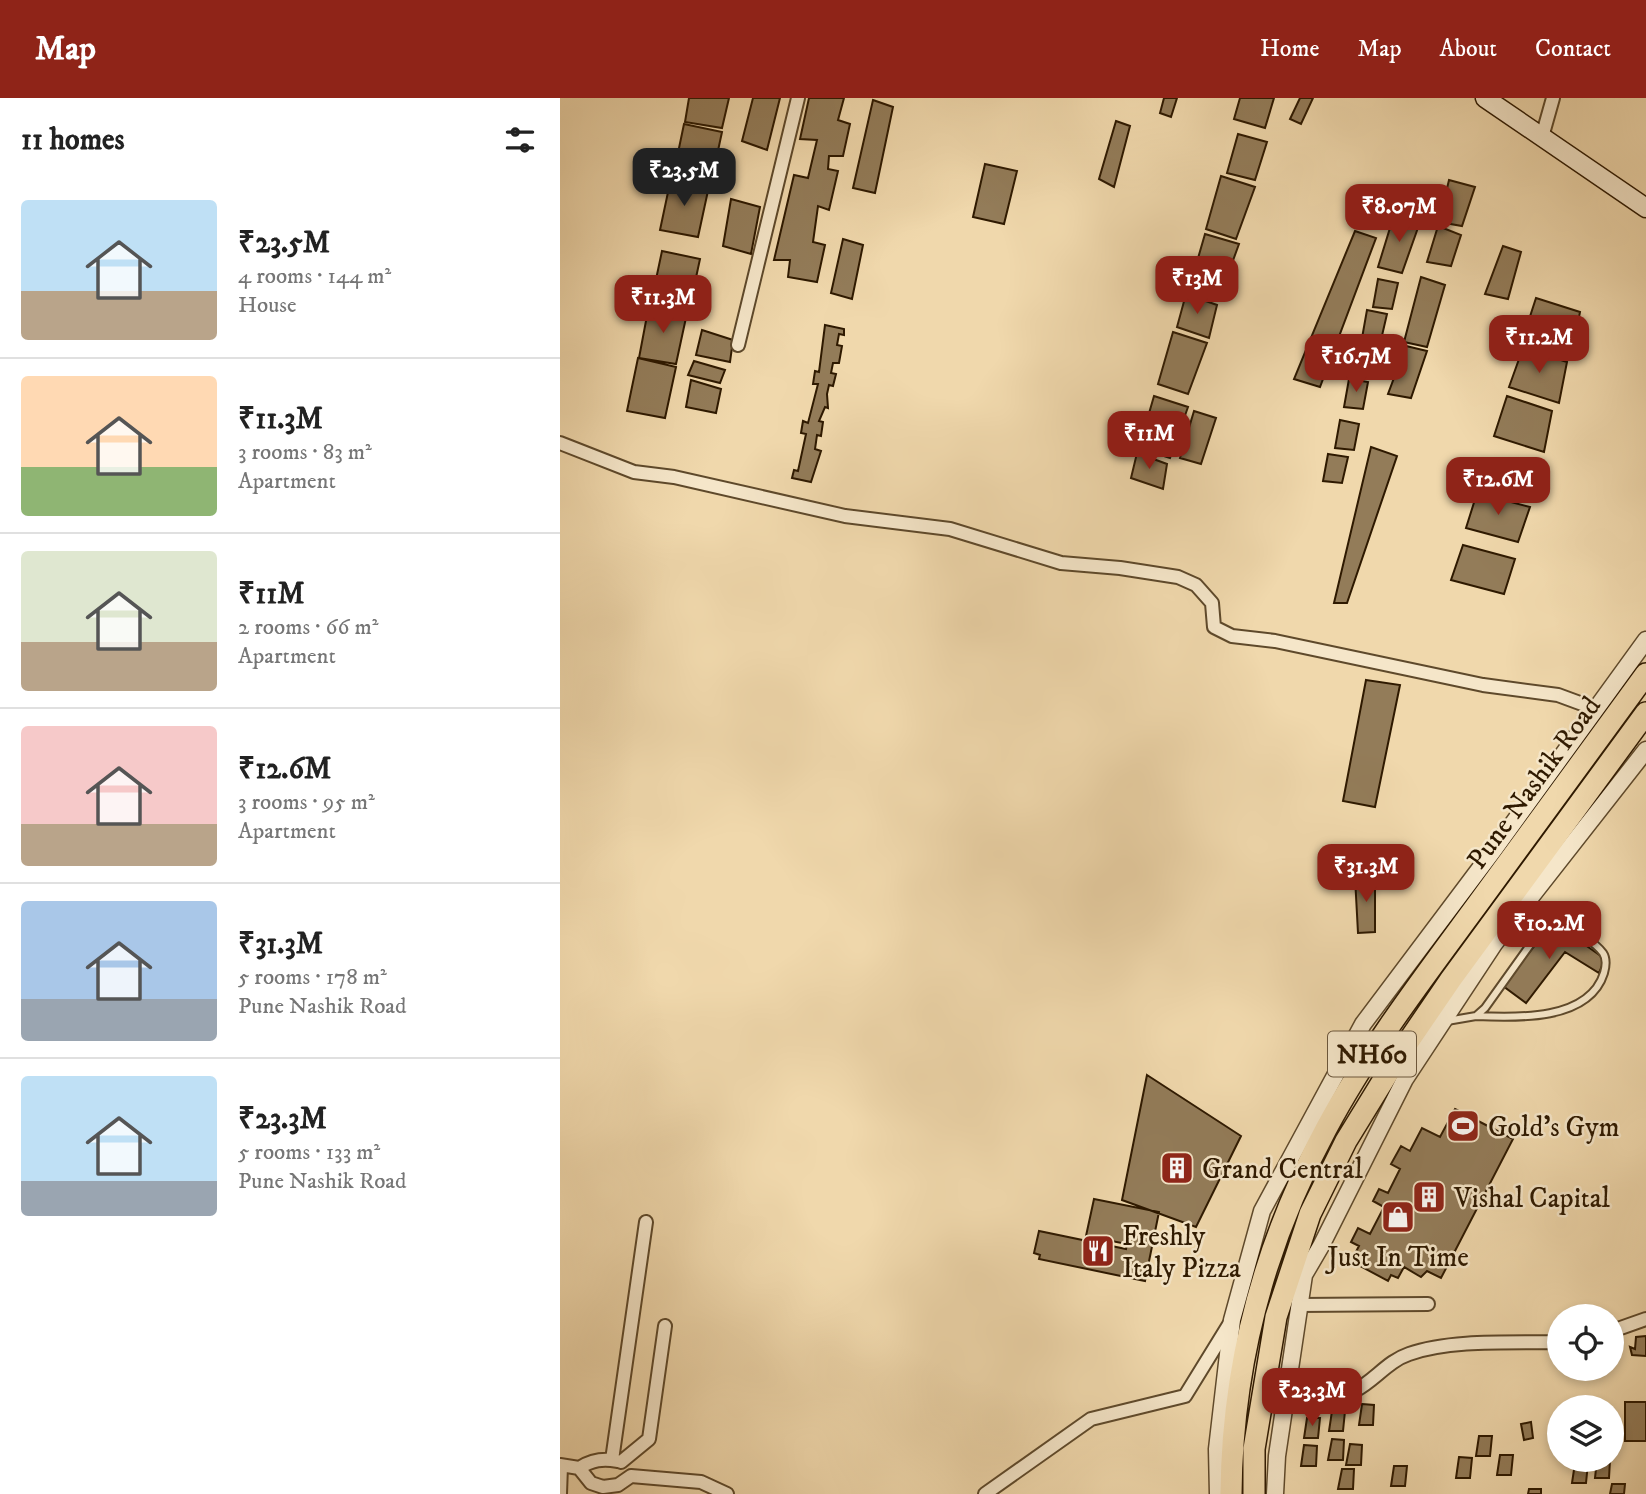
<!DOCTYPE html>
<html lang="en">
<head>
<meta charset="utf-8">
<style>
	:root { --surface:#fff; --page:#f2f2f2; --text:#222; --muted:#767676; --line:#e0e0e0; --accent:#8f2418 }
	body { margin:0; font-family:"IM FELL DW Pica",serif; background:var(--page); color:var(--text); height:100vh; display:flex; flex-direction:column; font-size:26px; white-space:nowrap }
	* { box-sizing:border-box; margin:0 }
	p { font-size:23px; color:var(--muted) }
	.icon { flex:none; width:38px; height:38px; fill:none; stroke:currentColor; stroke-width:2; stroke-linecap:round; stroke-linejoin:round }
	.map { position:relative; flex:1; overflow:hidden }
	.sheet { display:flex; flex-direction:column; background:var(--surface); width:560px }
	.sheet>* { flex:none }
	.fabs { position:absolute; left:987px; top:1206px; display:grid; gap:14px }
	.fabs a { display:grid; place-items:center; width:77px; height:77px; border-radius:50%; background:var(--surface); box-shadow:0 4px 10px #0003; font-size:35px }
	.price { position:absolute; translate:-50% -60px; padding:0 16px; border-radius:14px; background:var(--accent); color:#fff; font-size:23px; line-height:46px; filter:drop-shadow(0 2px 4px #0008) }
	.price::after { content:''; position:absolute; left:50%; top:42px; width:21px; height:16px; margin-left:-10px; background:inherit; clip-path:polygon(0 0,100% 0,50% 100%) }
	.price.selected { background:#222; color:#fff }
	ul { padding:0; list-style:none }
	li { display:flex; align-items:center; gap:21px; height:175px; padding:0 21px }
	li+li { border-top:2px solid var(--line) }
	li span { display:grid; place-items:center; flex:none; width:196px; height:140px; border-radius:7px; color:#555 }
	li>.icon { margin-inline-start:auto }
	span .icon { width:84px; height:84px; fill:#fffc; stroke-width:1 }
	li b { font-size:30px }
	h2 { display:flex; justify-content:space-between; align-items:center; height:84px; padding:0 21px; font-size:30px }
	header { display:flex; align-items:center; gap:42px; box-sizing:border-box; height:98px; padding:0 35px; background:var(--accent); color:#fff }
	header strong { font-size:33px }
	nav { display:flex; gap:38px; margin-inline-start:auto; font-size:24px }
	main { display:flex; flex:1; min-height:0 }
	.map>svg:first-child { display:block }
</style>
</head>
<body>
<header>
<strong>Map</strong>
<nav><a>Home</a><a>Map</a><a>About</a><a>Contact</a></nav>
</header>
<main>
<section class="sheet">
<h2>11 homes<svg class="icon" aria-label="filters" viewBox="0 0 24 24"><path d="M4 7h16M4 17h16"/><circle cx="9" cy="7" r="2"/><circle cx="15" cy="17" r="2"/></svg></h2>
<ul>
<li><span style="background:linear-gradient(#bfe0f5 65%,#b9a48a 0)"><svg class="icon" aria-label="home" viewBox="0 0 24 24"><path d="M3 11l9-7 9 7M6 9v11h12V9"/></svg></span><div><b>₹23.5M</b><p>4 rooms · 144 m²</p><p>House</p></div></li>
<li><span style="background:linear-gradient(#ffd9b3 65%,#8fb573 0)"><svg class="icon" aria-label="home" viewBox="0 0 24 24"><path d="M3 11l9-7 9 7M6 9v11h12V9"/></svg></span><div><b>₹11.3M</b><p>3 rooms · 83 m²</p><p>Apartment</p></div></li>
<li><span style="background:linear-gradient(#dfe7d0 65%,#b9a48a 0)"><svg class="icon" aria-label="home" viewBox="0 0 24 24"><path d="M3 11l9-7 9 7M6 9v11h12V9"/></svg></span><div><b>₹11M</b><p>2 rooms · 66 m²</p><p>Apartment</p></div></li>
<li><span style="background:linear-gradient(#f6c9c9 70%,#b9a48a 0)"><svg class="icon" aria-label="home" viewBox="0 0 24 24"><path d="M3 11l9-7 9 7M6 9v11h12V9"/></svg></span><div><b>₹12.6M</b><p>3 rooms · 95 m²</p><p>Apartment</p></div></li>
<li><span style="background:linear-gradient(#a9c7e8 70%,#9aa5b1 0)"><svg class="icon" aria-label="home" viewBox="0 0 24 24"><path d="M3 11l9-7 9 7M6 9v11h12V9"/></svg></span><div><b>₹31.3M</b><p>5 rooms · 178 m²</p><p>Pune Nashik Road</p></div></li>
<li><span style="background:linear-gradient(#bfe0f5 75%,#9aa5b1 0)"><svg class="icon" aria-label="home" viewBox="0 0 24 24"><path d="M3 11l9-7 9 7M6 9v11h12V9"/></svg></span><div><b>₹23.3M</b><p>5 rooms · 133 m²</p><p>Pune Nashik Road</p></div></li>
</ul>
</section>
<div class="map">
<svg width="1086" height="1396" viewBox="0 0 1086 1396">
	<rect width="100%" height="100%" fill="#f0d8ac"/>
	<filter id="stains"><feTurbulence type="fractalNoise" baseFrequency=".00286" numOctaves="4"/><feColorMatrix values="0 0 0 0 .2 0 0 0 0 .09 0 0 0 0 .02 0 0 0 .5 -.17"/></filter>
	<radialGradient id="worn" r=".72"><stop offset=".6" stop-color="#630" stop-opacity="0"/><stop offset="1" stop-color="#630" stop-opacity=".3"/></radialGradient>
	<path fill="#937c59" stroke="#2e1900" stroke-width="2" d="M 129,0 L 169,0 L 162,30 L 125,24 Z
		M 193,0 L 220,0 L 207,52 L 182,43 Z
		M 249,0 L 284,0 L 278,22 L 290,26 L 283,58 L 269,58 L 268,71 L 278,73 L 269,112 L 258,108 L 253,144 L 265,147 L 257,184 L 228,179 L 230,162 L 214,162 L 234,77 L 248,80 L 257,42 L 240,41 Z
		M 604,0 L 617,0 L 611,19 L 600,15 Z
		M 680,0 L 714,0 L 705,30 L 674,21 Z
		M 740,0 L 753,0 L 741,26 L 730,21 Z
		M 313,2 L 333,9 L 315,95 L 293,90 Z
		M 556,23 L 570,28 L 554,89 L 539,81 Z
		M 124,26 L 162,34 L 151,85 L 113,79 Z
		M 678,36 L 707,44 L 695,82 L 667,75 Z
		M 425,66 L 457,73 L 444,126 L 413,119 Z
		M 661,78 L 695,89 L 676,141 L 646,131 Z
		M 111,80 L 149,88 L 138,139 L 100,132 Z
		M 889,82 L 915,89 L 902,128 L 879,124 Z
		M 171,101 L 200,109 L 191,156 L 163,148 Z
		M 834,117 L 860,124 L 842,175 L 818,169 Z
		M 878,128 L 901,137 L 891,168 L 867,164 Z
		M 795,133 L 816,140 L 760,289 L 734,281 Z
		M 645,136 L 679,146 L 660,198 L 630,188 Z
		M 283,141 L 303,147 L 292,201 L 271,195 Z
		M 943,148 L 961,154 L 948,201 L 925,196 Z
		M 102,153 L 140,161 L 129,212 L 91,205 Z
		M 861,179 L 885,187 L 867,249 L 844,244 Z
		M 818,181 L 838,185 L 832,211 L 813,209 Z
		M 626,196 L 657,207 L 649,240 L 617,229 Z
		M 976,200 L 1020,214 L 1012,256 L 963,240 Z
		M 89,207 L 127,215 L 116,266 L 79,260 Z
		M 807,212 L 827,216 L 821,242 L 802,240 Z
		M 265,227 L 284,231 L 284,237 L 279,236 L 277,247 L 282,248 L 279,265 L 273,265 L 271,275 L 276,276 L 273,288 L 269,287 L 267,296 L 268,310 L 265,309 L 259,323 L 263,324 L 261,338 L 257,337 L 255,351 L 261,353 L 251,384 L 232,380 L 234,372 L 238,373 L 246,336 L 241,335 L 243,323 L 248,325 L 258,286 L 253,286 L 255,273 L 259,274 Z
		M 142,232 L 173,242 L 170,264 L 136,257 Z
		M 613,234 L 647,245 L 628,296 L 598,286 Z
		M 846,248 L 867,253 L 851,300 L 828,296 Z
		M 798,250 L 817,253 L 812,279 L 793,277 Z
		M 963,250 L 1007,264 L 999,305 L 949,289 Z
		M 78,260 L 116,269 L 105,320 L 67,313 Z
		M 134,263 L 165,272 L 160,285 L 128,277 Z
		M 789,281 L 808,284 L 803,311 L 784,309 Z
		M 131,282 L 161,291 L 156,315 L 126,309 Z
		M 594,298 L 628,309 L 610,360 L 579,350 Z
		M 947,298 L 992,313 L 984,354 L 934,338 Z
		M 634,313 L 656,320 L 641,366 L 620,360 Z
		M 780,322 L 799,326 L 794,352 L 775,350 Z
		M 811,349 L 837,358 L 787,505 L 774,505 Z
		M 577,355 L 607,366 L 603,391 L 571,380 Z
		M 768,356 L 788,359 L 782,385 L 763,383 Z
		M 917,395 L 970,409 L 958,444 L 906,430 Z
		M 903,447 L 955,461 L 944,496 L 891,482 Z
		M 806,582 L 840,587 L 815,709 L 783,703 Z
		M 795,779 L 815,780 L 815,834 L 798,835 Z
		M 993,824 L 1045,861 L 1039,875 L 1005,854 L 966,905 L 943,888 Z
		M 587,977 L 681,1038 L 636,1129 L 562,1102 Z
		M 895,1011 L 953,1041 L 881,1180 L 867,1173 L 861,1179 L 844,1169 L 838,1180 L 831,1177 L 828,1183 L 791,1163 L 799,1148 L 791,1144 L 798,1130 L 810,1136 L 824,1109 L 813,1103 L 819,1091 L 828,1095 L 840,1071 L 831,1066 L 841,1048 L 850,1053 L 862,1030 L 880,1039 Z
		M 534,1101 L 599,1114 L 585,1183 L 479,1161 L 480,1157 L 474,1155 L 479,1133 L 566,1151 L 567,1146 L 526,1138 Z
		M 1086,1238 L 1086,1258 L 1072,1257 L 1070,1249 L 1075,1251 L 1076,1239 Z
		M 1065,1304 L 1086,1304 L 1086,1343 L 1065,1343 Z
		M 802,1306 L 814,1307 L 813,1327 L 799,1327 Z
		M 772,1313 L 785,1313 L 783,1333 L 769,1333 Z
		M 747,1320 L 760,1320 L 758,1340 L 744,1340 Z
		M 971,1324 L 973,1340 L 964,1342 L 961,1326 Z
		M 919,1338 L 932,1338 L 930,1358 L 916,1358 Z
		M 772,1341 L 784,1342 L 783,1362 L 768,1362 Z
		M 790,1346 L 802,1347 L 801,1367 L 786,1367 Z
		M 744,1347 L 757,1348 L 756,1368 L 741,1368 Z
		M 940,1357 L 953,1357 L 951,1377 L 937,1377 Z
		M 899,1359 L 912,1360 L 910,1380 L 896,1380 Z
		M 1037,1362 L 1050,1362 L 1049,1380 L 1035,1380 Z
		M 1015,1365 L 1028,1365 L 1026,1385 L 1012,1385 Z
		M 834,1368 L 847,1368 L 845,1388 L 831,1388 Z
		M 782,1371 L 794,1371 L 793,1391 L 778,1391 Z
		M 1052,1386 L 1065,1386 L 1064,1396 L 1050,1396 Z
		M 969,1391 L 981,1391 L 981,1396 L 968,1396 Z"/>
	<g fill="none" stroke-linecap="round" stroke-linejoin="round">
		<defs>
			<path id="service" d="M 916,918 C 957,920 1029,923 1044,875 C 1046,868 1047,861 1043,855 C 1030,838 1003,828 985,817
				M 887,923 L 916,918 L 925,910 L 980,833 C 989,816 983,814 970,803"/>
			<path id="minor" d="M 982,39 L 993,0
				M 178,247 L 238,0
				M 0,345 L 74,374 L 114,379 L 285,418 L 390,431 L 501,465 L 560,470 L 618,479 L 636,487 L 652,505 L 654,529 L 672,538 L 715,543 L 923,587 L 998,597 L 1036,611
				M 739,1207 L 868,1206
				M 1052,1233 L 1086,1221
				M 726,1296 C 745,1296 780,1300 796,1292 C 815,1282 828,1263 849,1256 C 891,1241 954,1245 999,1244
				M 52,1362 L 86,1124
				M 61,1364 L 89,1341 L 105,1228
				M 0,1367 L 19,1370 C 32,1362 43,1360 57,1363
				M 19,1370 L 31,1385 L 43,1389 L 58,1387 L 71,1378 L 141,1384 L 167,1396
				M 0,1396 L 1,1368
				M 425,1396 L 531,1321 L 625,1298 L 670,1225"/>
			<path id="tertiary" d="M 658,1396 L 657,1351 L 672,1222 L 702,1113 L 803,926 L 933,753 L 1086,542
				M 715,1396 L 717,1358 L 744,1177 L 761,1148 L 845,981 L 934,846 L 1086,652"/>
			<path id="secondary" d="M 925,0 L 1086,110"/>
			<path id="trunk" d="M 671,1396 C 672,1268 705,1144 766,1031 C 808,952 864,879 917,807 C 974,730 1030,653 1086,576
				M 694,1396 L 694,1351 L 716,1219 L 750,1116 L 786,1043 L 837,960 L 891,881 L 1086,615"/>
		</defs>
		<use href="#service" stroke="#5e492b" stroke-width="10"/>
		<use href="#minor" stroke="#5e492b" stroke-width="16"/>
		<use href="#tertiary" stroke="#5e492b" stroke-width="19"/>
		<use href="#secondary" stroke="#2e1900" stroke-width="21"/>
		<use href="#trunk" stroke="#2e1900" stroke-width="24"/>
		<use href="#service" stroke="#f5e6c9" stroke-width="6"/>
		<use href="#minor" stroke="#f5e6c9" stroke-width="12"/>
		<use href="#tertiary" stroke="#f5e6c9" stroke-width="16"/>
		<use href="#secondary" stroke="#f5e6c9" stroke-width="18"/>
		<use href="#trunk" stroke="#f0d8ac" stroke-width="21"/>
	</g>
	<defs>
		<symbol id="stadium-square" viewBox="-11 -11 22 22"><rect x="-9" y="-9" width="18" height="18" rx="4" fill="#8f2418" stroke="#f5e6c9"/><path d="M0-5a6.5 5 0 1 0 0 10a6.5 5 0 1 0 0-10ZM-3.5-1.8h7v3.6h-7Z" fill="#fff"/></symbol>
		<symbol id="building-square" viewBox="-11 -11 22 22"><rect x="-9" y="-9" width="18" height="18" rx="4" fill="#8f2418" stroke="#f5e6c9"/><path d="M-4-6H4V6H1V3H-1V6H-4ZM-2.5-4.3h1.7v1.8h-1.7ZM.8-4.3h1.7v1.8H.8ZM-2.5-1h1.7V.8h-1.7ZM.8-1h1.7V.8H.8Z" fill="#fff"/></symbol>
		<symbol id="shop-square" viewBox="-11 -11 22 22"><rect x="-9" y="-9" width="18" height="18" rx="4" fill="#8f2418" stroke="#f5e6c9"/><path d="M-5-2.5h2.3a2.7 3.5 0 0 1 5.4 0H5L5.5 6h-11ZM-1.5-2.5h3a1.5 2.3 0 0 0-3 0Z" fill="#fff"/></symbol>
		<symbol id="restaurant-square" viewBox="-11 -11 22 22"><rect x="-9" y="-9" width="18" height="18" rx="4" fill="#8f2418" stroke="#f5e6c9"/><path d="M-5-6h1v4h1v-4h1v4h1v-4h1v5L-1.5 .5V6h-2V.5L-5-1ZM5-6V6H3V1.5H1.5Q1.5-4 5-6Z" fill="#fff"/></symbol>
	</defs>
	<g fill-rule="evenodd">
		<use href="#stadium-square" x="884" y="1009" width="38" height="38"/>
		<use href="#building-square" x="598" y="1051" width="38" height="38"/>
		<use href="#building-square" x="850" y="1080" width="38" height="38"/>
		<use href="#shop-square" x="819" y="1100" width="38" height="38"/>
		<use href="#restaurant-square" x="519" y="1134" width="38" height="38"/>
	</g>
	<g text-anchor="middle" stroke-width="5" stroke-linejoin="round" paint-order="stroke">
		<rect fill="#f5e6c9" stroke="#6a563c" stroke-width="2" x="768" y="933.5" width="88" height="45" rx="5"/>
		<g font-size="26" font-weight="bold" fill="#2e1900">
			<text x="812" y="965">NH60</text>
		</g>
		<g font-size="28" fill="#2e1900" stroke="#f5e6c9">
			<text transform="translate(973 684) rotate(-54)" y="10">Pune Nashik Road</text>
		</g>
		<g font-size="28" fill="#2e1900" stroke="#f5e6c9" text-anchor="start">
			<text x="928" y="1038">Gold's Gym</text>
			<text x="642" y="1080">Grand Central</text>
			<text x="894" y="1109">Vishal Capital</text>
			<text x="562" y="1147">Freshly<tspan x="562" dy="32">Italy Pizza</tspan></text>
			<text x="838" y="1168" text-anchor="middle">Just In Time</text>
		</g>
	</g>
	<rect width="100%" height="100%" filter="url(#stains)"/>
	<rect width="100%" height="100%" fill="url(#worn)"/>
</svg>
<div class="fabs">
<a><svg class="icon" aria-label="locate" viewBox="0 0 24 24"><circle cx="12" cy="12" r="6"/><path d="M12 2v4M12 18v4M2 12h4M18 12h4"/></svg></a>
<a><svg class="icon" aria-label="layers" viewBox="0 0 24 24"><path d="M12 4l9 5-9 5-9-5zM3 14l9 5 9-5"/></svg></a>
</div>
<b class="price selected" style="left:124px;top:110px">₹23.5M</b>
<b class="price" style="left:839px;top:146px">₹8.07M</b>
<b class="price" style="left:637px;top:218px">₹13M</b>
<b class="price" style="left:103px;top:237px">₹11.3M</b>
<b class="price" style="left:979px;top:277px">₹11.2M</b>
<b class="price" style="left:796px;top:296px">₹16.7M</b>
<b class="price" style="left:589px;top:373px">₹11M</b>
<b class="price" style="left:938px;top:419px">₹12.6M</b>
<b class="price" style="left:806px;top:806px">₹31.3M</b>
<b class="price" style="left:989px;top:863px">₹10.2M</b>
<b class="price" style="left:752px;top:1330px">₹23.3M</b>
</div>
</main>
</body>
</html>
